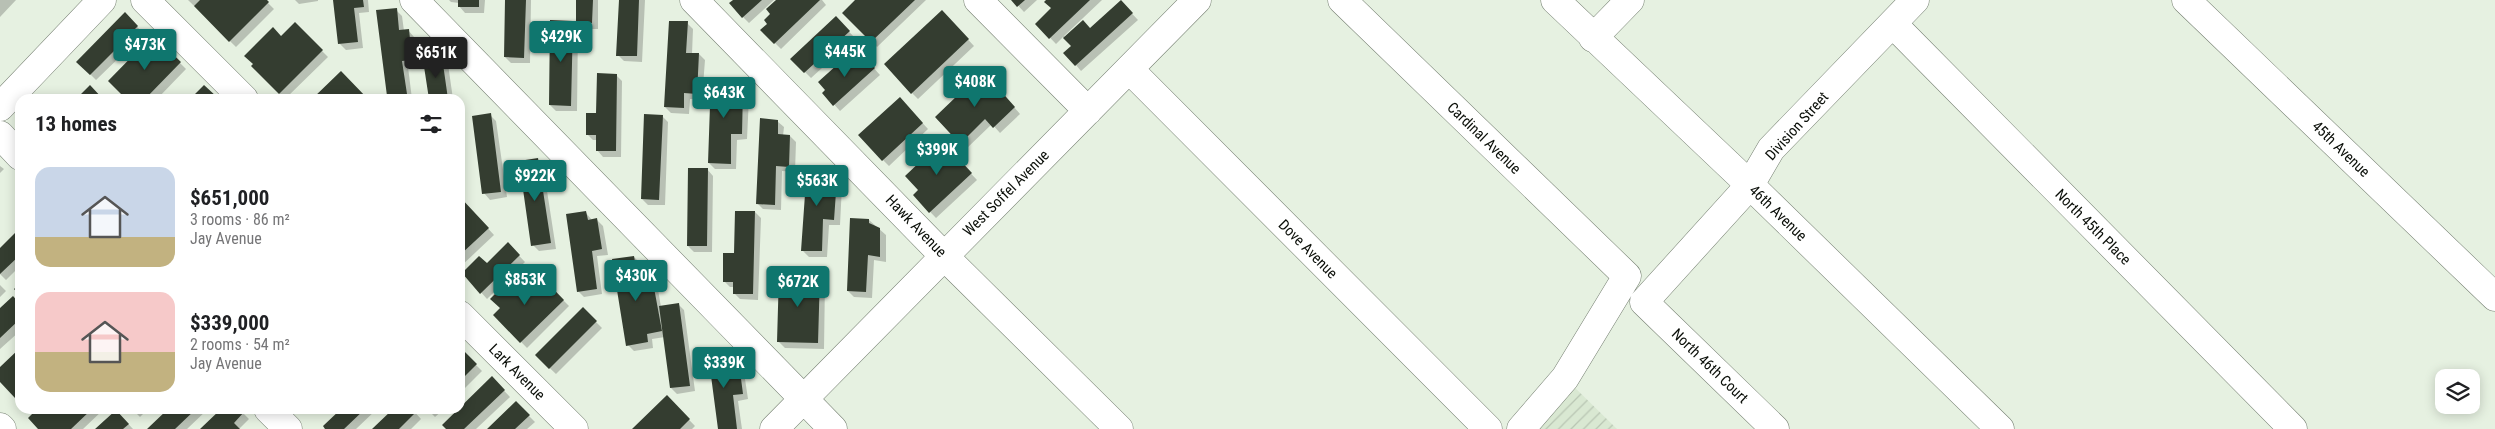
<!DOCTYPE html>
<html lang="en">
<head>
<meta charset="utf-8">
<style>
	:root { --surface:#fff; --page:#f2f2f2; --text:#202124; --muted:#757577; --accent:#0f766e }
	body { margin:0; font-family:"Roboto Condensed",sans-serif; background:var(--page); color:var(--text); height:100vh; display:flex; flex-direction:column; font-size:19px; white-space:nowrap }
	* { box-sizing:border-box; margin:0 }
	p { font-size:16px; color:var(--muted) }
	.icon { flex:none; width:28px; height:28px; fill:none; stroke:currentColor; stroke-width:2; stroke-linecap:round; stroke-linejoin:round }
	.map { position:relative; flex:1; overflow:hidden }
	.side { position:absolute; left:15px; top:94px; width:450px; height:320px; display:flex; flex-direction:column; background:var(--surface); border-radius:15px; box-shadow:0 2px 12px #0003 }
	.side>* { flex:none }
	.buttons { position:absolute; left:2435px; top:369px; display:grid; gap:10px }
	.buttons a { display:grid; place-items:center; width:45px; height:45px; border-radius:10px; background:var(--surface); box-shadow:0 2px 12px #0003; font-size:25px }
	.price { position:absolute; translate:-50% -42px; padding:0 11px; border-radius:5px; background:var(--accent); color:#fff; font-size:16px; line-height:32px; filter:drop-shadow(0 1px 2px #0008) }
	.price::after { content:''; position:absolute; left:50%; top:30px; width:15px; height:11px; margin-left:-8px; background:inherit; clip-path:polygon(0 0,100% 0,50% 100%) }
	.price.current { background:#222; color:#fff }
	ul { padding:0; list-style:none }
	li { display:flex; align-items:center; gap:15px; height:125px; padding:0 20px }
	li span { display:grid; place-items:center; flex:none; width:140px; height:100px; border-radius:15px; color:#555 }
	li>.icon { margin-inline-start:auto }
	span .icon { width:60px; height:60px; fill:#fffc; stroke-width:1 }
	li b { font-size:21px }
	h2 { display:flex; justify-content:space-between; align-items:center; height:60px; padding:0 20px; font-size:21px }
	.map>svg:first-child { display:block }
</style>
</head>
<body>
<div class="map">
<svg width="2495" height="429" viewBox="0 0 2495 429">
	<defs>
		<pattern id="industrial-furrows" width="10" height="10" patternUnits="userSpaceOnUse" patternTransform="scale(1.25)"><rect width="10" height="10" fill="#d9e8d2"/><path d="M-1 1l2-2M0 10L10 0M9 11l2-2" fill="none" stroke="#b9c6b3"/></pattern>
	</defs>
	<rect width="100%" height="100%" fill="#e6f1e1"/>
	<path fill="url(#industrial-furrows)" d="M 1565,378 L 1617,429 L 1521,429 Z"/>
	<path fill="#0003" d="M 0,0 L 16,0 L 0,17 Z
		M 188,0 L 265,0 L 274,9 L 236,47 Z
		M 295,0 L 318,0 L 318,1 L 299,4 Z
		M 335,0 L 368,0 L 369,12 L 359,13 L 363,48 L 346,50 L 340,44 Z
		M 449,0 L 485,0 L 484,13 L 465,13 L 459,6 L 459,3 L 451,2 Z
		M 506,0 L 531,0 L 530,63 L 511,63 L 505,57 Z
		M 577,0 L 598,0 L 598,29 L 583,29 L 577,23 Z
		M 620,0 L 645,0 L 642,62 L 624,61 L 618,55 Z
		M 735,0 L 774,0 L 749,23 L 743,17 Z
		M 778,0 L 822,0 L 826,5 L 781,49 L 762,30 L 769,24 Z
		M 857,0 L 926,0 L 877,47 L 844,13 Z
		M 1013,0 L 1037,0 L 1024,12 Z
		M 1048,0 L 1102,0 L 1064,36 L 1066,38 L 1091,30 L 1121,2 L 1138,20 L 1081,71 L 1076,65 L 1073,46 L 1063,37 L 1056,44 L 1037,24 L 1053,8 Z
		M 396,10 L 402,16 L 404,31 L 408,30 L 414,37 L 417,66 L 408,67 L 412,99 L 391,99 L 388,96 Z
		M 125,14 L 143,33 L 139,37 L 146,44 L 153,36 L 186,69 L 157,99 L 128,99 L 134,56 L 127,50 L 96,80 L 78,62 Z
		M 836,18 L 855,38 L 811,78 L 792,59 Z
		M 948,18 L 974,46 L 918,99 L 912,93 Z
		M 572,22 L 578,28 L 577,111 L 556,111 L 550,105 Z
		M 687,23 L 693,29 L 692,54 L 699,54 L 705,60 L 702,99 L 690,99 L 689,114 L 671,113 L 665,107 Z
		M 295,24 L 328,57 L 285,99 L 252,66 Z
		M 442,58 L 448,64 L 453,99 L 430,99 Z
		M 870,64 L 880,75 L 840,111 L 824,93 L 856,65 Z
		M 616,75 L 622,81 L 621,157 L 603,157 L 597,150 L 597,140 L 593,140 L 587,134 Z
		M 989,78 L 1020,114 L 1000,133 L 992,124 L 966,149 L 936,118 Z
		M 732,79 L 738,85 L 738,91 L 743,91 L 749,97 L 747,139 L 737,140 L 736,169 L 715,169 L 709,163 Z
		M 210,92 L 217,99 L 192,99 Z
		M 905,104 L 928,129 L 889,166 L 883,160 Z
		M 490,115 L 496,121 L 507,197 L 490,200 L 484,193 Z
		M 662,116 L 668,122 L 665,205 L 648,205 L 642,199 Z
		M 777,121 L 784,127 L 783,136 L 790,136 L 796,142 L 795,172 L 782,171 L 781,210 L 763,209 L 757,203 Z
		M 942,143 L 977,180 L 936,218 L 914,195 L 919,190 Z
		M 537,159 L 543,165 L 556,249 L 539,251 L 533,245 Z
		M 0,166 L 4,169 L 0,173 Z
		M 826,168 L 832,174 L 831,179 L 836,180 L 842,186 L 840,225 L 829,225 L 827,257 L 809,257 L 803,251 Z
		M 707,169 L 713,176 L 712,252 L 694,252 L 688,246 Z
		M 460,198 L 494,235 L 460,267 Z
		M 755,212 L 761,218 L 758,300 L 740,299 L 734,293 L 734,287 L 730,287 L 724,281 Z
		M 586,213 L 592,220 L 597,220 L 603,226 L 608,255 L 597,256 L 602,294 L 584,297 L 578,291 Z
		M 869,220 L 886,235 L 886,262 L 874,260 L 872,298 L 854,297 L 848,291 Z
		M 20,230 L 20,266 L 6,280 L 0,274 L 0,249 Z
		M 508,244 L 525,262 L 487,299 L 464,273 L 487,265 Z
		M 634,257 L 640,263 L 642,280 L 651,278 L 657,284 L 661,307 L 678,304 L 684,310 L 695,391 L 677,394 L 671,388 L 665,337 L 652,339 L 653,348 L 634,351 L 628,345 Z
		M 537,274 L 569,306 L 527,348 L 495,315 Z
		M 819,275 L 825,281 L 824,349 L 785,348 L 779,342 Z
		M 0,285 L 6,291 L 0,297 Z
		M 20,305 L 20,331 L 0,349 L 0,310 Z
		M 583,309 L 602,328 L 556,374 L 536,355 Z
		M 20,349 L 20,401 L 0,380 L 0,369 Z
		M 463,352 L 482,371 L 460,393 L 460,355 Z
		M 727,352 L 733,358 L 734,373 L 739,373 L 745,379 L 748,399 L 738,401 L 742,429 L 719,429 Z
		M 492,378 L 510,397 L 476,429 L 448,429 Z
		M 667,397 L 695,426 L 692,429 L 634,429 Z
		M 516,403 L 535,422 L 527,429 L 488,429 Z
		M 39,409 L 104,409 L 83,429 L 40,429 L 29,418 Z
		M 132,409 L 148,409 L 140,417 Z
		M 163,409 L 208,409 L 187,429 L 149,429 L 166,412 Z
		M 223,409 L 239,409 L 249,419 L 239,429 L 202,429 Z
		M 310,409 L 320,409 L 315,414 Z
		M 343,409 L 377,409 L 356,429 L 327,429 L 324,426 Z
		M 395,409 L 412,409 L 421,419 L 411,429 L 373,429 Z
		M 427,409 L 444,409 L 435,417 Z
		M 116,411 L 133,429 L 97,429 Z"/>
	<path fill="#343d30" d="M 200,0 L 267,0 L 269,2 L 229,42 L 194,6 Z
		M 333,0 L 363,0 L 364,7 L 354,8 L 358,42 L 338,44 Z
		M 458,0 L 479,0 L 479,7 L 458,7 Z
		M 505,0 L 526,0 L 524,58 L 504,57 Z
		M 576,0 L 593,0 L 592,23 L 576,24 Z
		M 619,0 L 639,0 L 637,56 L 616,56 Z
		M 733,0 L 762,0 L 742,18 L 729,3 Z
		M 776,0 L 820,0 L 774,44 L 760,30 L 767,24 L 764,20 L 770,14 L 766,9 Z
		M 855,0 L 915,0 L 871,42 L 842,13 Z
		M 1011,0 L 1025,0 L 1017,7 Z
		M 1046,0 L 1090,0 L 1049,39 L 1035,24 L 1051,8 L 1044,2 Z
		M 1121,0 L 1133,13 L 1075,66 L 1063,53 L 1071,46 L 1063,38 L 1083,20 L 1090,28 Z
		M 397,8 L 399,30 L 409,29 L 412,60 L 402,61 L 407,94 L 387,96 L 376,10 Z
		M 942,10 L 969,39 L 911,94 L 884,64 Z
		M 125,12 L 138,26 L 134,30 L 142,38 L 127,52 L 120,45 L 90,75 L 76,62 Z
		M 836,16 L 850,31 L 804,73 L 790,59 Z
		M 550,20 L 573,21 L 571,106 L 549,105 Z
		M 669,21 L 688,21 L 686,53 L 699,53 L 697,94 L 684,93 L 684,108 L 664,107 Z
		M 295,22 L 323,50 L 279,94 L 251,66 L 253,64 L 244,56 L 273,27 L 281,36 Z
		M 153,35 L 181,62 L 145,99 L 126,99 L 108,81 Z
		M 848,55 L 856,64 L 864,56 L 875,68 L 833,106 L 822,93 L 825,90 L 818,82 Z
		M 442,57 L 448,99 L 429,99 L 423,60 Z
		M 341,71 L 368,99 L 312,99 Z
		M 983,71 L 1015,107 L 993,128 L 985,119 L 960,144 L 935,117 Z
		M 597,73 L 617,74 L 616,151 L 596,151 L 596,135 L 586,135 L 586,113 L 596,113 Z
		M 711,77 L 733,78 L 733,89 L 743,89 L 742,134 L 731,134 L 731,164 L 708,163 Z
		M 90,85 L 103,99 L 76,99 Z
		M 204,85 L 217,97 L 190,99 Z
		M 900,97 L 923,123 L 882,161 L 858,135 Z
		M 491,113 L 501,192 L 482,194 L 472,116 Z
		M 644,114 L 663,115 L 659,200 L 641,199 Z
		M 760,118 L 778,120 L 778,134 L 790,135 L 789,167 L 776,166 L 775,205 L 756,204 Z
		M 942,141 L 972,173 L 929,213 L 913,195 L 918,190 L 905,176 Z
		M 538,158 L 551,243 L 531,246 L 519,161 Z
		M 807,166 L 826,167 L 826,178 L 837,178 L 834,220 L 823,219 L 822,251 L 801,251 Z
		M 688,168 L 708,168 L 707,246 L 687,246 Z
		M 460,197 L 489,228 L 460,255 Z
		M 586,211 L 588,220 L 597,218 L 602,249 L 592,251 L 597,289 L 577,292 L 566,214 Z
		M 735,211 L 755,211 L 753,294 L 733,294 L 733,282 L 723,282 L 723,253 L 734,253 Z
		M 850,218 L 869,219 L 869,223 L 880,228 L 880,257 L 868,255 L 866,292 L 847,291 Z
		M 20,228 L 20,255 L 0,274 L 0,248 Z
		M 508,242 L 520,255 L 480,294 L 462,273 L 479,256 L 487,263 Z
		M 634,256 L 638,280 L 652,277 L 662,331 L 647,334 L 648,342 L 626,346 L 612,259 Z
		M 537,272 L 564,300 L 520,343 L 493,315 L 500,308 L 490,299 L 510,279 L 520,289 Z
		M 779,273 L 820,274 L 818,343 L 777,342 Z
		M 20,283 L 20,296 L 14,289 Z
		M 13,296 L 20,304 L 20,319 L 0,338 L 0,308 Z
		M 679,303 L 690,386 L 670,388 L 659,306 Z
		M 583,307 L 597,321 L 549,369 L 535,355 Z
		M 20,348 L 20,393 L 15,398 L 0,382 L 0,367 Z
		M 463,350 L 477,364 L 460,381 L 460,353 Z
		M 727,351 L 730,373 L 740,371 L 743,394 L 733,395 L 737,429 L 718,429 L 708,353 Z
		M 492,376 L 505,390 L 464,429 L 446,429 L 442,425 Z
		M 667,395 L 690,419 L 680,429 L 632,429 Z
		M 516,401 L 530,415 L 515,429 L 487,429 Z
		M 37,409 L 92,409 L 71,429 L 38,429 L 28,418 Z
		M 168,409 L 196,409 L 175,429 L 147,429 Z
		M 221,409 L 240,409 L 244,412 L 234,423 L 240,429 L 200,429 Z
		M 341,409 L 365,409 L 344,429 L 325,429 L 323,426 Z
		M 393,409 L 413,409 L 416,412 L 399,429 L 372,429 Z
		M 116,410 L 129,424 L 123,429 L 95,429 Z"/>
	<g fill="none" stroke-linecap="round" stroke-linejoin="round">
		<defs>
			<path id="street" d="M 145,0 L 244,99
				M 414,0 L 833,429
				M 694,0 L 944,256 L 1119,429
				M 978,0 L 1088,111
				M 1342,0 L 1627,276 L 1565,378 L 1521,429
				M 1555,0 L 1750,185 L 2000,429
				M 2186,0 L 2495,297
				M 1893,24 L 2293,429
				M 1593,38 L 1630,0
				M 1129,69 L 1488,429
				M 0,107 L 102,0
				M 0,135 L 20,156
				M 460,315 L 574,429
				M 268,409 L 288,429
				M 0,427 L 2,429
				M 774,429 L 1197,0
				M 1775,429 L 1644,302 L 1750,185 L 1771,149 L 1915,0"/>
		</defs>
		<use href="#street" stroke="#747e70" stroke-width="29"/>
		<use href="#street" stroke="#fff" stroke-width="28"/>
	</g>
	<g text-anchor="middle" stroke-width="5" stroke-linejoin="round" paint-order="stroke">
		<g font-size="15" fill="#0a0e08" stroke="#fff">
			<text transform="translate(1797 126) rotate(-48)" y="5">Division Street</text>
			<text transform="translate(1484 138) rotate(44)" y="5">Cardinal Avenue</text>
			<text transform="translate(2341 149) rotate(44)" y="5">45th Avenue</text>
			<text transform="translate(1006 193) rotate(-45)" y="5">West Soffel Avenue</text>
			<text transform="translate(1778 213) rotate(44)" y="5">46th Avenue</text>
			<text transform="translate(916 226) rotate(46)" y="5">Hawk Avenue</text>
			<text transform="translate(2093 227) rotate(45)" y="5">North 45th Place</text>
			<text transform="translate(1308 249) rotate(45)" y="5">Dove Avenue</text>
			<text transform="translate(1710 366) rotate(44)" y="5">North 46th Court</text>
			<text transform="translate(517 372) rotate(45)" y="5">Lark Avenue</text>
		</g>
	</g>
</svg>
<div class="buttons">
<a><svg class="icon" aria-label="layers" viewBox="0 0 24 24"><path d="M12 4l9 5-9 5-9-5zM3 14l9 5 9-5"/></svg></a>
</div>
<b class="price" style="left:561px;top:63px">$429K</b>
<b class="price" style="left:145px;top:71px">$473K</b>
<b class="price" style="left:845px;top:78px">$445K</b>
<b class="price current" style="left:436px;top:79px">$651K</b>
<b class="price" style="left:975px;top:108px">$408K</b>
<b class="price" style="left:724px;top:119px">$643K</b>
<b class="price" style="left:937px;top:176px">$399K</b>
<b class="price" style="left:535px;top:202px">$922K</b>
<b class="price" style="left:817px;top:207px">$563K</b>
<b class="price" style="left:636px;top:302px">$430K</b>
<b class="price" style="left:525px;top:306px">$853K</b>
<b class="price" style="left:798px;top:308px">$672K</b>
<b class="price" style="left:724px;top:389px">$339K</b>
<section class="side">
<h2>13 homes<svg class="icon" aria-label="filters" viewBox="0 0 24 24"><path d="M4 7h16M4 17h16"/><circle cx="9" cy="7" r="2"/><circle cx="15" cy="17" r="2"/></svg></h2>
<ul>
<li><span style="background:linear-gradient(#c9d6e8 70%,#c2b280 0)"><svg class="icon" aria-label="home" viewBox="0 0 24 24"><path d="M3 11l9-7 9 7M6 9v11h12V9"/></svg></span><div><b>$651,000</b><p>3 rooms · 86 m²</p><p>Jay Avenue</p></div></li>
<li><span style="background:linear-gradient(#f6c9c9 60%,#c2b280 0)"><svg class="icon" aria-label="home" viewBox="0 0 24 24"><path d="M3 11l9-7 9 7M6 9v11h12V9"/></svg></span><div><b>$339,000</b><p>2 rooms · 54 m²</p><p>Jay Avenue</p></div></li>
</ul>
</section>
</div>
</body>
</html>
